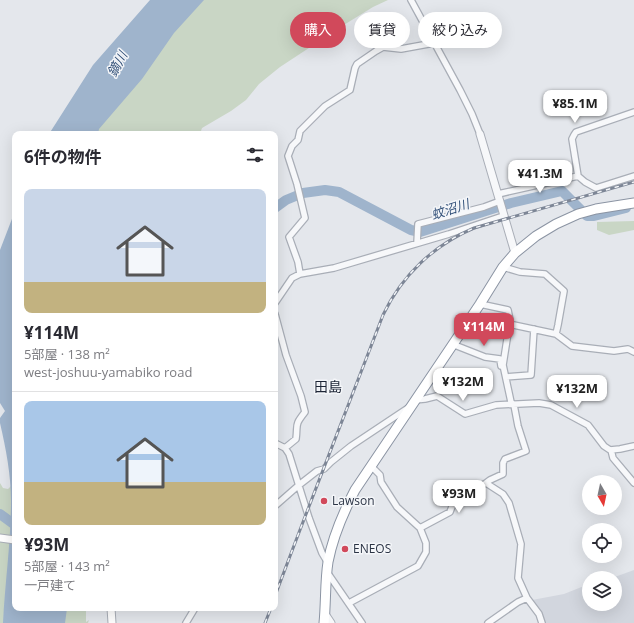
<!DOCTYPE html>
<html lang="ja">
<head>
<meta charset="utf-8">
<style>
	:root { --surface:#fff; --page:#f7f7f7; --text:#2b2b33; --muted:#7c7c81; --line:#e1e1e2; --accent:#d1495b }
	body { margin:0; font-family:"Open Sans","Noto Sans JP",sans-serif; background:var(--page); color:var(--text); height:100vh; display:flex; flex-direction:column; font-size:15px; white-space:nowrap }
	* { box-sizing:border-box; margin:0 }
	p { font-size:13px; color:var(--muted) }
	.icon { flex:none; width:22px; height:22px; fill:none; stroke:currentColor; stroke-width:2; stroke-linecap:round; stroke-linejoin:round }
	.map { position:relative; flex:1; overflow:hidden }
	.side { position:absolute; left:12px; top:131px; width:266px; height:480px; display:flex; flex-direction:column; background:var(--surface); border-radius:8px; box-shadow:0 4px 16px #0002 }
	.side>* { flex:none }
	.hud { position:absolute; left:290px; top:12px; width:284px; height:36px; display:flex; gap:8px }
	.needle { width:26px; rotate:171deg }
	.fabs { position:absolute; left:582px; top:475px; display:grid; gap:8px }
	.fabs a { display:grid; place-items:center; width:40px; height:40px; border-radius:50%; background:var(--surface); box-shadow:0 4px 16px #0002; font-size:20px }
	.price { position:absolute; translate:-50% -34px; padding:0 9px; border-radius:8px; background:#fff; color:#222; font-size:13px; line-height:26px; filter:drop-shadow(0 1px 2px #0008) }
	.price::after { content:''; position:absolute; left:50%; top:24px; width:12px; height:9px; margin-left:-6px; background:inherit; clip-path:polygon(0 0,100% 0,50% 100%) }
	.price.on { background:var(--accent); color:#fff }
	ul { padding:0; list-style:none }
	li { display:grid; align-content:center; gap:8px; height:212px; padding:0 12px }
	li+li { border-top:1px solid var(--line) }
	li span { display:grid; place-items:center; height:124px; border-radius:8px; color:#555 }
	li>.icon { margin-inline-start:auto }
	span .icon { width:72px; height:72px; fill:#fffc; stroke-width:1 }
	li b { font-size:17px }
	h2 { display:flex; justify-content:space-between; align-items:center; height:48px; padding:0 12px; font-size:17px }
	.pill { padding:0 14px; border-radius:18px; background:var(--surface); box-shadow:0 4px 16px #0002; font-size:14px; line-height:36px }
	.pill.on { background:var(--accent); color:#fff }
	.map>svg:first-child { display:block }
</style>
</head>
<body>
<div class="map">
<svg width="634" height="623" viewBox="0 0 634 623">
	<rect width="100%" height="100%" fill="#e4e7ec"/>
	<path fill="#d2d6de" d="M 634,570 L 634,623 L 544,623 L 532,600 L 564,594 L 589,584 L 589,604 L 615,604 L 615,578 L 612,578 Z"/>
	<path fill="#c9d6c5" d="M 159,0 L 388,0 L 373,7 L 347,23 L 280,67 L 259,84 L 246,100 L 231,111 L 202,128 L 200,134 L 85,134 Z
		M 634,221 L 634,230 L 609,235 L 597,230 L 597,222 Z
		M 0,483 L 3,488 L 8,489 L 11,486 L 15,608 L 86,608 L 86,622 L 89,620 L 88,623 L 0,623 Z"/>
	<path fill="#9fb4cc" d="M 150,0 L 204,0 L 174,33 L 142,79 L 99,129 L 98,134 L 49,134 L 93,65 Z
		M 15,211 L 15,608 L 58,608 L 57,623 L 3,623 C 5,582 11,542 11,501 C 11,475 6,449 0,423 L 0,418 L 5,411 L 0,403 L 0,250 Z"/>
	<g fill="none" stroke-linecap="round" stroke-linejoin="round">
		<path stroke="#9fb4cc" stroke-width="10" d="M 275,208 L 286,200 L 303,193 L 325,190 L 339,192 L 411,230 L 420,232 L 511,203 L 562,191 L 587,216 L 594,216 L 626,208
			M 0,514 L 15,525
			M 60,623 L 62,608"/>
		<defs>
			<path id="minor" d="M 411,0 L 460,90 L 472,114 L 480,134
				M 634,112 L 576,132 L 574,135 L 572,139 L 578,176 L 585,182 L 596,188 L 634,176
				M 498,194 L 578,176
				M 417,243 L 418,224 L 484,207 L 500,201
				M 503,267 L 520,272 L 545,274 L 564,291 L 558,325 L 556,334
				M 300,274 L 298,262 L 289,237 L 305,218 L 297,184 L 288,156 L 292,146 L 298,140 L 300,131 L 325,106 L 350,90 L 355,68 L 357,64 L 376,51 L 383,47 L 401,49 L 434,43
				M 275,303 L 292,278 L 300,274 L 334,268 L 449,234 L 503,216
				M 480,304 L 508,310 L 510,320 L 503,365 L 511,402 L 514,405 L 518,426 L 526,451 L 505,459 L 503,463 L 503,474 L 490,480 L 486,483 L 503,494 L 509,503 L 521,544 L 518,578 L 527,598 L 539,614 L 542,623
				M 275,314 L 286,355 L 301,396 L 305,412 C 294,426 298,423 296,439 L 285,448
				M 509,324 L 556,334 L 572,346 L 614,351 L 628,349 L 634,352
				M 452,344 L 485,357 L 500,359 L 501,366
				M 506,377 L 531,375 L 534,329
				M 415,400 L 425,399 L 437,396 L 465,414 L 496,405 L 539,403 L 551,405 L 588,425 L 604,446 L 610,450 L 620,449 L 634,446
				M 275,443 L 285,448 L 289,454 L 309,518 L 322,553 L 328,563
				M 611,450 L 613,458 L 634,483
				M 275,506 L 299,485 L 317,471 L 324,469 L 331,462 L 351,446 L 408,408
				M 420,528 L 450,512 C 457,490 469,493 486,483
				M 327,572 L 362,623
				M 349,603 L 418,566 L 426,552 L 426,543 L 420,528 L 397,507 L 381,482 L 380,475 L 371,466
				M 186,623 L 195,608
				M 488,623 L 518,602 L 527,598"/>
			<path id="tertiary" d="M 480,134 L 515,253
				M 325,614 L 331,623"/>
			<path id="secondary" d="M 0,538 L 15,540
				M 111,608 L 112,623"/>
			<path id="trunk" d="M 324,623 C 326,603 325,581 328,562 C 333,536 343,513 355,490 L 480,304 L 503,267 L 515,253 L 536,236 L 556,224 L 578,214 L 596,209 L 634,203"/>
		</defs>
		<use href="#minor" stroke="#a9aeb7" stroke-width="8"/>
		<use href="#tertiary" stroke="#a9aeb7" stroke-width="9"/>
		<use href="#secondary" stroke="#a9aeb7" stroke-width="9"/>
		<use href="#trunk" stroke="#8b94a3" stroke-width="11"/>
		<use href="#minor" stroke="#f7f8fa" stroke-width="5.5"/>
		<use href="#tertiary" stroke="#f7f8fa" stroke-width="7"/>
		<use href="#secondary" stroke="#fff" stroke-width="7"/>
		<use href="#trunk" stroke="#fff" stroke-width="9"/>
		<defs>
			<path id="rail" d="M 275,596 C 310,502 347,409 383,315 C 402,275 434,245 474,228 L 634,182
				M 265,623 L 271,608"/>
		</defs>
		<use href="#rail" stroke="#7d8696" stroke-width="3"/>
		<use href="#rail" stroke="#f4f6f9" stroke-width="1.5" stroke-dasharray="4.5" stroke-linecap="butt"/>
	</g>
	<g fill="#d1495b" stroke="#f4f6f9" stroke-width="1.5">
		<circle cx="324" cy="501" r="4"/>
		<circle cx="345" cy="549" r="4"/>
	</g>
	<g text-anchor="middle" stroke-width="3" stroke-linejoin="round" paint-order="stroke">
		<g font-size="12" fill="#2b3445" stroke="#f4f6f9" text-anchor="start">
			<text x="332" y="505">Lawson</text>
			<text x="353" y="553">ENEOS</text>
		</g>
		<g font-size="13" font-style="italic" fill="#34527a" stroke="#f4f6f9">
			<text transform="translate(117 64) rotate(-62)" y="5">鏑川</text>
			<text transform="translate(450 209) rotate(-18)" y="5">蚊沼川</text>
		</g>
		<g font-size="14" fill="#1d2536" stroke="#f4f6f9">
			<text x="328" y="392">田島</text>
		</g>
	</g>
</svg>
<div class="fabs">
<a><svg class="needle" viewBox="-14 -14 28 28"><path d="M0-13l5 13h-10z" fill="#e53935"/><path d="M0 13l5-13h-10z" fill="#7c7c81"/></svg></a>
<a><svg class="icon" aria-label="locate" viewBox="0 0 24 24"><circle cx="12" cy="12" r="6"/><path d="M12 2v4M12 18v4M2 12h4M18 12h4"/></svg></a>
<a><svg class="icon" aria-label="layers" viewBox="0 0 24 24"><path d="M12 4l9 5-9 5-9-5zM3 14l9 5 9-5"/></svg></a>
</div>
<b class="price" style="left:575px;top:124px">¥85.1M</b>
<b class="price" style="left:540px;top:194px">¥41.3M</b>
<b class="price on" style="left:484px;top:347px">¥114M</b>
<b class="price" style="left:463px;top:402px">¥132M</b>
<b class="price" style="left:577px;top:409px">¥132M</b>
<b class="price" style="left:459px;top:514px">¥93M</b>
<div class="hud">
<a class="pill on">購入</a>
<a class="pill">賃貸</a>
<a class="pill">絞り込み</a>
</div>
<section class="side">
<h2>6件の物件<svg class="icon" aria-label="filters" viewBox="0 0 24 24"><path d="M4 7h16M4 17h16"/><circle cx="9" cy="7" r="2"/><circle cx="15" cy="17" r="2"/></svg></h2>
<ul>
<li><span style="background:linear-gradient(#c9d6e8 75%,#c2b280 0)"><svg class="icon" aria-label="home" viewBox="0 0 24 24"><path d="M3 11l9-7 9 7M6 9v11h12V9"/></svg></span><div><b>¥114M</b><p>5部屋 · 138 m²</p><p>west-joshuu-yamabiko road</p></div></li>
<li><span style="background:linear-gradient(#a9c7e8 65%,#c2b280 0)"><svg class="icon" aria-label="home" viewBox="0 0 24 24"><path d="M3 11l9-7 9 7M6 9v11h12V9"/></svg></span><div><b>¥93M</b><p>5部屋 · 143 m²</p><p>一戸建て</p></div></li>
</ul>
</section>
</div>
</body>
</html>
